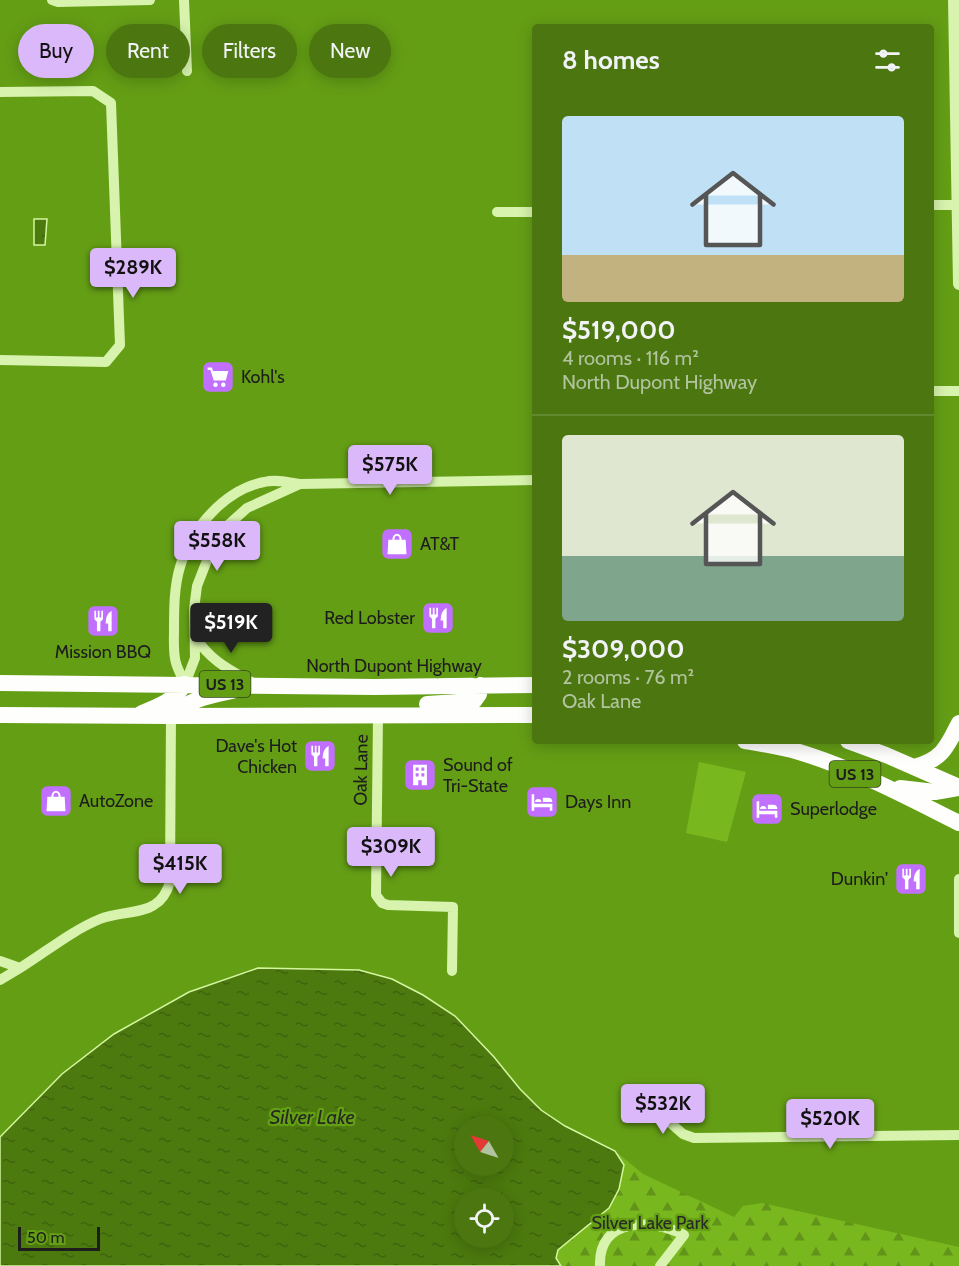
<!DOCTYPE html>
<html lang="en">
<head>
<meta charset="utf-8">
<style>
	:root { --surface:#4b7610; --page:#557e1e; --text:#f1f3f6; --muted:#b2c49f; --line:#628830; --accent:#dbb8fa }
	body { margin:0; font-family:Cabin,sans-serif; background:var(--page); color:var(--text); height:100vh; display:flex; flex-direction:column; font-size:22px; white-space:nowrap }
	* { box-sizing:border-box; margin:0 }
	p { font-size:20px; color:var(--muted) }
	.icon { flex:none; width:33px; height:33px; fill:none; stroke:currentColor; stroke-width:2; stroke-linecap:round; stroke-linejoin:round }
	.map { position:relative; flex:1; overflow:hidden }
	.drawer { position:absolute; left:532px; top:24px; width:402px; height:720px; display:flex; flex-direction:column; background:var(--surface); border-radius:6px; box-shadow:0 3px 15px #0003 }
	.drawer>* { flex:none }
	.guide { position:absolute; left:18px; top:24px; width:424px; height:54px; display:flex; gap:12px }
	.needle { width:39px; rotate:309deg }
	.tools { position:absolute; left:454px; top:1116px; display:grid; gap:12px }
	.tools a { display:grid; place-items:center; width:60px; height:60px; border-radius:50%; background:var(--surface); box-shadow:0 3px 15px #0003; font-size:30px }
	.scale { position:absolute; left:18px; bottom:15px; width:82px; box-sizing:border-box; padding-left:6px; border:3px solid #1d1d1d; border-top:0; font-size:16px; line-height:21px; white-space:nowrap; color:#1d1d1d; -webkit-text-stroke:4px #649e15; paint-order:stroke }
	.price { position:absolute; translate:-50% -51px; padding:0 14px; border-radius:6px; background:var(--accent); color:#111; font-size:20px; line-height:39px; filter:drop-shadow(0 2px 3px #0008) }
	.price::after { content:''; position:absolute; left:50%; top:36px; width:18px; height:14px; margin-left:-9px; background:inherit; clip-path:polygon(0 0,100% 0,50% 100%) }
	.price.current { background:#222; color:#fff }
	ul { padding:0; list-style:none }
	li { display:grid; align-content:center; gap:12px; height:318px; padding:0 30px }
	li+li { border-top:2px solid var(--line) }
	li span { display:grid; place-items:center; height:186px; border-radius:6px; color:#555 }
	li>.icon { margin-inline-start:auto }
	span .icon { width:108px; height:108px; fill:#fffc; stroke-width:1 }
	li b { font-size:26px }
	h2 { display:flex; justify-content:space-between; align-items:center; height:72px; padding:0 30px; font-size:26px }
	.pill { padding:0 21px; border-radius:27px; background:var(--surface); box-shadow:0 3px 15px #0003; font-size:21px; line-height:54px }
	.pill.current { background:var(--accent); color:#111 }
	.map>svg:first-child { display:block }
</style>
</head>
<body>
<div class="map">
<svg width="959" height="1266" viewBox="0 0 959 1266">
	<defs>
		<pattern id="forest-firs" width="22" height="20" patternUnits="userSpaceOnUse" patternTransform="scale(1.5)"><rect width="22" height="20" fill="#79b71e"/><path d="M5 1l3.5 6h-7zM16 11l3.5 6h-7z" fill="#63941a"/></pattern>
		<pattern id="water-ripples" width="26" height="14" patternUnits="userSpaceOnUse" patternTransform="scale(1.5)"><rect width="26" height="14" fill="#4c7a0e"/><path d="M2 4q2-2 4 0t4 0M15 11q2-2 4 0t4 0" fill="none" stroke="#3f630d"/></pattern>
	</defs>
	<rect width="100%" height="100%" fill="#649e15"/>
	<path fill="#79b71e" d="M 699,762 L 746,772 L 727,842 L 686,833 Z"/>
	<path fill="url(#forest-firs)" d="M 615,1151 L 643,1174 L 734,1217 L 743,1206 L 762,1203 L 959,1247 L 959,1266 L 561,1266 L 556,1258 L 558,1250 L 609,1208 L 624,1165 Z"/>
	<path fill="url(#water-ripples)" stroke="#d4f69f" stroke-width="1.5" fill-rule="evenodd" d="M 34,219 L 47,219 L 45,245 L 34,245 Z
		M 258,968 L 359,970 L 392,979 L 423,995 L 455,1016 L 494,1057 L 520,1089 L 541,1110 L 565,1126 L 615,1151 L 624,1165 L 619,1189 L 609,1208 L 558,1250 L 556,1258 L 561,1266 L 0,1266 L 0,1137 L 62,1074 L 114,1034 L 189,992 ZM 465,1126 L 504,1126 L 504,1166 L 465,1166 ZM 465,1198 L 504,1198 L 504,1238 L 465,1238 Z"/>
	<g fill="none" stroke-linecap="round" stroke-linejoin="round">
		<path stroke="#d7f3ad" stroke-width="10" d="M 52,0 L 58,2 L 150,0
			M 184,0 L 187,71
			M 0,92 L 93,91 L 111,103 L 120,345 L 106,362 L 0,360
			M 932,205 L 959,205
			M 497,212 L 536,212
			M 932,391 L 959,391
			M 195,637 C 211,661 228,669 253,683
			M 185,684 C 182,677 178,670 176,663 C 173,653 174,640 174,630 C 174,609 174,587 180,567 C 191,529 224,490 264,482 C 276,479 288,482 300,484 L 536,480
			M 185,684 L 195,658 L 194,609 L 197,586 L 211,550 L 227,526 L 247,508 L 300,484
			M 378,715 L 376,895 L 382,903 L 388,905 L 453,907 L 452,971
			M 959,879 L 959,933
			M 0,961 L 20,968 L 0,980
			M 20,968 C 46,952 71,931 100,919 C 116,912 140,914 154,905 C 163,900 167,892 170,882 L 171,716
			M 640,1096 L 683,1134 L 694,1138 L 959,1135
			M 600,1266 C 598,1217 652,1218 684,1235 L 660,1266"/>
		<path stroke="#d7f3ad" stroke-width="12" d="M 954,0 L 959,284"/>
		<path stroke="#fefffc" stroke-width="16" d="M 0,683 L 375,687 L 536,685
			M 427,704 L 474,701 L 479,694 L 480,685
			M 142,713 C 160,706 173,701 185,684
			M 0,715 L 171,716 L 536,715
			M 171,716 C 189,699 209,696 232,691
			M 745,741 C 763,744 782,747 799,752 C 855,769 907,797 959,823
			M 848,741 L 886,755 L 959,787
			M 914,767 C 942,760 947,747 959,723
			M 900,788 L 935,792 L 959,788"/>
	</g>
	<defs>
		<symbol id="supermarket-square" viewBox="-11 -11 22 22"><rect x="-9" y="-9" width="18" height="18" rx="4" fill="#c16fff" stroke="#649e15"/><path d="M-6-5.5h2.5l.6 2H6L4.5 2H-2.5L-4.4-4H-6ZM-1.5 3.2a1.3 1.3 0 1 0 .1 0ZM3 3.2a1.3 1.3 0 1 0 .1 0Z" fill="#fff"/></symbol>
		<symbol id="shop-square" viewBox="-11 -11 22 22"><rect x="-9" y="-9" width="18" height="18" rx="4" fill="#c16fff" stroke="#649e15"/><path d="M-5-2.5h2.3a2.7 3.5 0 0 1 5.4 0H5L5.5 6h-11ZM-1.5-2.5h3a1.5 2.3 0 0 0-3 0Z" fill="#fff"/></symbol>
		<symbol id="restaurant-square" viewBox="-11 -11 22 22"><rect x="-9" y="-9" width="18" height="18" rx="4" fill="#c16fff" stroke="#649e15"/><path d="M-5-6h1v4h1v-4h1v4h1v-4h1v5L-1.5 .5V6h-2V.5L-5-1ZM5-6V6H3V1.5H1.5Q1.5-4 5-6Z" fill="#fff"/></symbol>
		<symbol id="building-square" viewBox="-11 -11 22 22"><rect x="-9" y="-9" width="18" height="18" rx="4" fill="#c16fff" stroke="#649e15"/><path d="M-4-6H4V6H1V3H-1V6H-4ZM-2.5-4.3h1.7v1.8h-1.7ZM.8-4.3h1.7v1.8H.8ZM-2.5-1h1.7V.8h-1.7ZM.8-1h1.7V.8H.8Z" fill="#fff"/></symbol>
		<symbol id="hotel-square" viewBox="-11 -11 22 22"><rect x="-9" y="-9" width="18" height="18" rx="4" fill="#c16fff" stroke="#649e15"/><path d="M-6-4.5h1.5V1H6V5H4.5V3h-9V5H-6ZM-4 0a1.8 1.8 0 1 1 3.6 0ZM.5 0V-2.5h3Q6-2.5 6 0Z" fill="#fff"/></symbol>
	</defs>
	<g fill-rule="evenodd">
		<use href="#supermarket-square" x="199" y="358" width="38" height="38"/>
		<use href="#shop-square" x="378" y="525" width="38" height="38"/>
		<use href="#restaurant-square" x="419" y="599" width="38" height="38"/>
		<use href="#restaurant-square" x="84" y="602" width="38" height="38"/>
		<use href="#restaurant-square" x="301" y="737" width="38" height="38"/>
		<use href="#building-square" x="401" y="756" width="38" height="38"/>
		<use href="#shop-square" x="37" y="782" width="38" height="38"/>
		<use href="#hotel-square" x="523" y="783" width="38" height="38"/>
		<use href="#hotel-square" x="748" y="790" width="38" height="38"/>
		<use href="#restaurant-square" x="892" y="860" width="38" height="38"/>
	</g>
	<g text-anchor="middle" stroke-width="4.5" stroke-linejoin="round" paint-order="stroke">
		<g fill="#649e15" stroke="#32441b" stroke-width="1.5">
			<rect x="199.5" y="671" width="51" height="26" rx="4.5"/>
			<rect x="829.5" y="761" width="51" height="26" rx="4.5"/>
		</g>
		<g font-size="16" font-weight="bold" fill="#1d1d1d">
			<text x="225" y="690">US 13</text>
			<text x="855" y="780">US 13</text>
		</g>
		<g font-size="18" fill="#1d1d1d" stroke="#649e15" text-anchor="start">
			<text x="241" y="383">Kohl's</text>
			<text x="420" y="550">AT&amp;T</text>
			<text x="415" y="624" text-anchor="end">Red Lobster</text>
			<text x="103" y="658" text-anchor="middle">Mission BBQ</text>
			<text x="297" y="752" text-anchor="end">Dave's Hot<tspan x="297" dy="21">Chicken</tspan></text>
			<text x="443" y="771">Sound of<tspan x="443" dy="21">Tri-State</tspan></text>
			<text x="79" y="807">AutoZone</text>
			<text x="565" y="808">Days Inn</text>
			<text x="790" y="815">Superlodge</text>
			<text x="888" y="885" text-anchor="end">Dunkin'</text>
		</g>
		<g font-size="18" fill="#1d1d1d" stroke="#649e15">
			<text x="394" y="672">North Dupont Highway</text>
			<text transform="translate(361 770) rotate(-89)" y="6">Oak Lane</text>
		</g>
		<g font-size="18" fill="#272925" stroke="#649e15">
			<text x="650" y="1229">Silver Lake Park</text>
		</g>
		<g font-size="20" font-style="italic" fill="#262822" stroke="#649e15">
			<text x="312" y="1124">Silver Lake</text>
		</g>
	</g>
</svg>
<div class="tools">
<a><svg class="needle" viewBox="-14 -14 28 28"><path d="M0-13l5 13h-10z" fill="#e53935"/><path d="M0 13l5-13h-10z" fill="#b2c49f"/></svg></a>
<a><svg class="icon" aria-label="locate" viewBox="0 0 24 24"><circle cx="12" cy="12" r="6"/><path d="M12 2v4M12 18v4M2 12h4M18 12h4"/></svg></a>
</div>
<div class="scale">50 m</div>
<b class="price" style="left:133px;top:299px">$289K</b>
<b class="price" style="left:390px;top:496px">$575K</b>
<b class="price" style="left:217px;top:572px">$558K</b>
<b class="price current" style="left:231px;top:654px">$519K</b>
<b class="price" style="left:391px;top:878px">$309K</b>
<b class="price" style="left:180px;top:895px">$415K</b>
<b class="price" style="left:663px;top:1135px">$532K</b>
<b class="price" style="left:830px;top:1150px">$520K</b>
<div class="guide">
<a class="pill current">Buy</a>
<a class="pill">Rent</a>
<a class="pill">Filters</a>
<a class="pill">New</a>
</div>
<section class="drawer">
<h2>8 homes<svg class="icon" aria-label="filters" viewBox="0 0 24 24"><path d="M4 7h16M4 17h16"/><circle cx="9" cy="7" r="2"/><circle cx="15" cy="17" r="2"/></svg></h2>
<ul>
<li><span style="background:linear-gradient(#bfe0f5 75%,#c2b280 0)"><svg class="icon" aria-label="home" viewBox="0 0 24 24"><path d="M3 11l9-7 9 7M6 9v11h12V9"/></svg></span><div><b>$519,000</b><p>4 rooms · 116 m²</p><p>North Dupont Highway</p></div></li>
<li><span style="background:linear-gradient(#dfe7d0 65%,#7fa58c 0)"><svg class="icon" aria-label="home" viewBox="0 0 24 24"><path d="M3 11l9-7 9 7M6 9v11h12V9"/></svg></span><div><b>$309,000</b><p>2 rooms · 76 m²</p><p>Oak Lane</p></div></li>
</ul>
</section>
</div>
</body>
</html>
